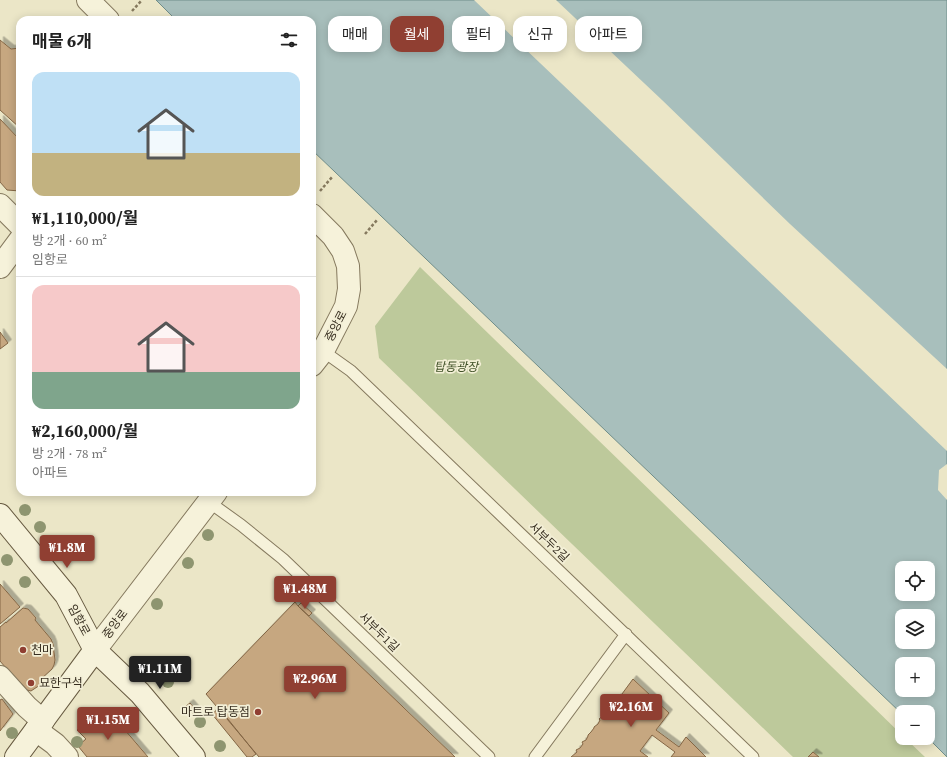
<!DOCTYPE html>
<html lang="ko">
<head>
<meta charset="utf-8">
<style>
	:root { --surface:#fff; --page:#f6f6f6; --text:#222; --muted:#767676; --line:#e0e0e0; --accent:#903f32 }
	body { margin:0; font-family:"Source Serif 4","Noto Sans KR",serif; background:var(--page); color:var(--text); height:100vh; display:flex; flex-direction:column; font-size:15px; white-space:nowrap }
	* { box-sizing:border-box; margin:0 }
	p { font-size:13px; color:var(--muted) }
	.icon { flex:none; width:22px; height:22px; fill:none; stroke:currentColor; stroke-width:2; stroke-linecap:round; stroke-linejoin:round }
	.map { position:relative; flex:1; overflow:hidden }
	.details { position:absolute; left:16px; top:16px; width:300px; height:480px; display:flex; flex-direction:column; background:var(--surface); border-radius:12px; box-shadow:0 2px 10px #0003 }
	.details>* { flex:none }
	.guide { position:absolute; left:328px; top:16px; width:380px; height:36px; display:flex; gap:8px }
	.fabs { position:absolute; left:895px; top:561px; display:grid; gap:8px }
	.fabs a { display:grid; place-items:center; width:40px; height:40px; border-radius:8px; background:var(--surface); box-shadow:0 2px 10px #0003; font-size:20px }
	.price { position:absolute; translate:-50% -34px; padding:0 9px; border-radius:4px; background:var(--accent); color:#fff; font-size:13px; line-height:26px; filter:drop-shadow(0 1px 2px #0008) }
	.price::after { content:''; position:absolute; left:50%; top:24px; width:12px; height:9px; margin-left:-6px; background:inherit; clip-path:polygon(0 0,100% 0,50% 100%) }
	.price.current { background:#222; color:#fff }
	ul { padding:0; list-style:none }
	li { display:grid; align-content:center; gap:8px; height:212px; padding:0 16px }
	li+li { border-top:1px solid var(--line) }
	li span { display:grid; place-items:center; height:124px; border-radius:12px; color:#555 }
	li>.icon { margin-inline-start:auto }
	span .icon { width:72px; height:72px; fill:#fffc; stroke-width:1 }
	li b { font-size:17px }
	h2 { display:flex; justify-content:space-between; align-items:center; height:48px; padding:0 16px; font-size:17px }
	.pill { padding:0 14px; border-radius:12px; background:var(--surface); box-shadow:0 2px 10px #0003; font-size:14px; line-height:36px }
	.pill.current { background:var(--accent); color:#fff }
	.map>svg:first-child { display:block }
</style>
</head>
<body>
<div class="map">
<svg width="947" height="757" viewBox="0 0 947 757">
	<defs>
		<filter id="shadow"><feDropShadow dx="3.5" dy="-3.5" stdDeviation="0" flood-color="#0004"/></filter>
	</defs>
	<rect width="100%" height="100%" fill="#ebe6c7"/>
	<path fill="#bdc99b" d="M 420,267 L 902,735 L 902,738 L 905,738 L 925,757 L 793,757 L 379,358 L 375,326 Z"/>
	<path fill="#a8bfbc" stroke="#6f8d8a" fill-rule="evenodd" d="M 156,0 L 947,0 L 947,757 L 928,738 L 928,712 L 902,712 L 902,714 L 312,150 L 312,20 L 176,20 ZM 902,568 L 928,568 L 928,594 L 902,594 ZM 902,616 L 928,616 L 928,642 L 902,642 ZM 902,664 L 928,664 L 928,690 L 902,690 Z"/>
	<path fill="#ebe6c7" d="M 474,0 L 556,0 L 662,100 L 790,224 L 947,369 L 947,451 Z
		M 947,464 L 947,500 L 938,490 L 939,470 Z"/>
	<path fill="#c6a780" stroke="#836645" filter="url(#shadow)" d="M 0,40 L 11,49 L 20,48 L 20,128 L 0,110 Z
		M 0,119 L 20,140 L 20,191 L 7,190 L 0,182 Z
		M 0,332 L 8,343 L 0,349 Z
		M 0,584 L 20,607 L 0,624 Z
		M 295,602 L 298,606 L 455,757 L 259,757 L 206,694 Z
		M 301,603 L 312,613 L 309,616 L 298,606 Z
		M 23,608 L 28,609 L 36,618 L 35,620 L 51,639 L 53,644 L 55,660 L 54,665 L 52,669 L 40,680 L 41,682 L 40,685 L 31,691 L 27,690 L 18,680 L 17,681 L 0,661 L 0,627 L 6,622 L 6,623 Z
		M 633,679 L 669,713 L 656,730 L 679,747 L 686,737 L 706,757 L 671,757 L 675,752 L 652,735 L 640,751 L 648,757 L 571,757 L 577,752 L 576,750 L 580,748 L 583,744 L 582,742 L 586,740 L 588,736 L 588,735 L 591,732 L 594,728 L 594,727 L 598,724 L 600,720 L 599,719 L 606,713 L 605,711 L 612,705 L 611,703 L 615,701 L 618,697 L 619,698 Z
		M 2,699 L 13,714 L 0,731 L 0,700 Z
		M 190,703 L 197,711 L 193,714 L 186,706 Z
		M 219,708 L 256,754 L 252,757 L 247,757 L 212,714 Z
		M 113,716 L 148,757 L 87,757 L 78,746 L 86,739 L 77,730 L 90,719 L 98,728 Z
		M 813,752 L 819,757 L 808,757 Z"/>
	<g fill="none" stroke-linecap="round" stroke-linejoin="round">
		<defs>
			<path id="service" d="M 323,351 L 351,371 L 753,757
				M 209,502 L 241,525 L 283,559 L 489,757
				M 535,757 L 626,634"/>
			<path id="minor" d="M 0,205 L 20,225
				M 0,267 L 20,240
				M 0,677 L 27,707 L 43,721
				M 36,730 L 55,744 L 67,757"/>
			<path id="tertiary" d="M 88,0 L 108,20
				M 312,215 L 333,236 L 343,251 L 348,266 L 349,289 L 346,306 L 342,314 L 323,351 L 312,365
				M 95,650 L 216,492"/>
			<path id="secondary" d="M 0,515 L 66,595 L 95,650 L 140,693 L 194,757
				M 16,757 L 95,650"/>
		</defs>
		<use href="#service" stroke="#85795e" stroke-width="13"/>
		<use href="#minor" stroke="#85795e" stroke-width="24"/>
		<use href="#tertiary" stroke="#85795e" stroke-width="24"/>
		<use href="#secondary" stroke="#675a41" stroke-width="24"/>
		<path stroke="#85795e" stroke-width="2.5" stroke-dasharray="3 2" stroke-linecap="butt" d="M 132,11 L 142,0
			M 320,191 L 333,176
			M 365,234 L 377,220"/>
		<use href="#service" stroke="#f6f2da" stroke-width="11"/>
		<use href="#minor" stroke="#f6f2da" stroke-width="22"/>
		<use href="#tertiary" stroke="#f6f2da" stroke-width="22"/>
		<use href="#secondary" stroke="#f6f2da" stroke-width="22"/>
	</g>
	<g fill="#8e9570">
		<circle cx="25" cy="510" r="6"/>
		<circle cx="40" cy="527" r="6"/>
		<circle cx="208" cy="535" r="6"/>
		<circle cx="59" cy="551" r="6"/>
		<circle cx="7" cy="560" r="6"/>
		<circle cx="188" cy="563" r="6"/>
		<circle cx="25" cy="582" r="6"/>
		<circle cx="157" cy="604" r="6"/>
		<circle cx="168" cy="682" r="6"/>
		<circle cx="98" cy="719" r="6"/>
		<circle cx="200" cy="722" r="6"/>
		<circle cx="12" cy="733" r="6"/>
		<circle cx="77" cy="742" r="6"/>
		<circle cx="220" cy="746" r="6"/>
	</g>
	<g fill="#903f32" stroke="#f3efd6" stroke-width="1.5">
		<circle cx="23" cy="650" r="4"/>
		<circle cx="31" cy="683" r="4"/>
		<circle cx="258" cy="712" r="4"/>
	</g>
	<g text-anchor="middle" stroke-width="3.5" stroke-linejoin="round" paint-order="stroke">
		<g font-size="12" fill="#372e20" stroke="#f3efd6">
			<text transform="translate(336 326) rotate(-63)" y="4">중앙로</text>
			<text transform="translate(549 542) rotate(44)" y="4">서부두2길</text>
			<text transform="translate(79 620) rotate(62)" y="4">임항로</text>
			<text transform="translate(115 624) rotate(-53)" y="4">중앙로</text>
			<text transform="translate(379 632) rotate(44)" y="4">서부두1길</text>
		</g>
		<g font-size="12" font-style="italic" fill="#415228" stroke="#f3efd6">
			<text x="456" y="371">탑동광장</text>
		</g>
		<g font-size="12" fill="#372e20" stroke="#f3efd6" text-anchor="start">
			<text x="31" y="654">천마</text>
			<text x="39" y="687">묘한구석</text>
			<text x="250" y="716" text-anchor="end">마트로 탑동점</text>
		</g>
	</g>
</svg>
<div class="fabs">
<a><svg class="icon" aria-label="locate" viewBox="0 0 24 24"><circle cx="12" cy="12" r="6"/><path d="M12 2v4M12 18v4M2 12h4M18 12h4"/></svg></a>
<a><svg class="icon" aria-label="layers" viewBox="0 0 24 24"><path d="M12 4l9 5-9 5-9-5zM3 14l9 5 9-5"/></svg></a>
<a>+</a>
<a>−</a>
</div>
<b class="price" style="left:67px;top:569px">₩1.8M</b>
<b class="price" style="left:305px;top:610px">₩1.48M</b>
<b class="price current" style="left:160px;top:690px">₩1.11M</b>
<b class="price" style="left:315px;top:700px">₩2.96M</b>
<b class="price" style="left:631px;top:728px">₩2.16M</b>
<b class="price" style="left:108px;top:741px">₩1.15M</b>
<div class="guide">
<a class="pill">매매</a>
<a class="pill current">월세</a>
<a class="pill">필터</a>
<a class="pill">신규</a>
<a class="pill">아파트</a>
</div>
<section class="details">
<h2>매물 6개<svg class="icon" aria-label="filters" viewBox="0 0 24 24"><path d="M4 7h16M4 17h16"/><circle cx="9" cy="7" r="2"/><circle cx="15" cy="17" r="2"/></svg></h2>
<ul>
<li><span style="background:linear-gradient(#bfe0f5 65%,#c2b280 0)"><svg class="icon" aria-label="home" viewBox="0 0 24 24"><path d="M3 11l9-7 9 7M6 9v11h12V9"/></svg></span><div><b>₩1,110,000/월</b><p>방 2개 · 60 m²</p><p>임항로</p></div></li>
<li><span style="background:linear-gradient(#f6c9c9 70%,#7fa58c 0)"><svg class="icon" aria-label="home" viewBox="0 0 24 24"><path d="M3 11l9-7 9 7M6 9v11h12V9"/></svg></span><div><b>₩2,160,000/월</b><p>방 2개 · 78 m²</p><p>아파트</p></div></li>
</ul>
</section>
</div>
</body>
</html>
